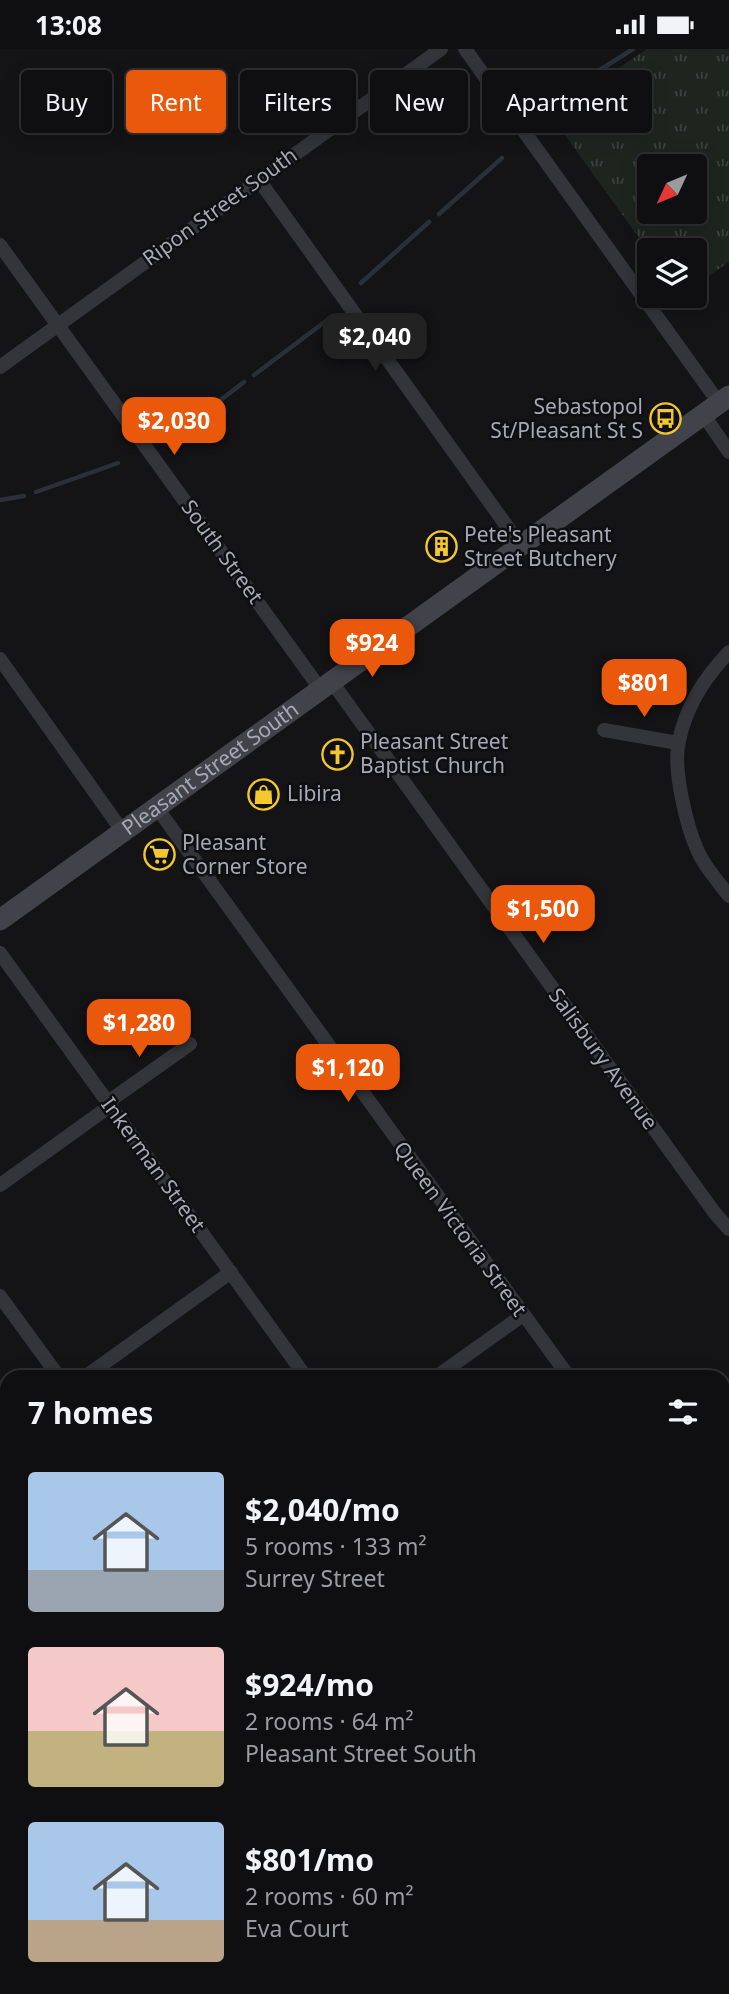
<!DOCTYPE html>
<html lang="en">
<head>
<meta charset="utf-8">
<style>
	:root { --surface:#0f0e10; --page:#181719; --text:#f1f3f6; --muted:#9b9c9f; --line:#2f2e30; --accent:#ea580c }
	body { margin:0; font-family:"Noto Sans",sans-serif; background:var(--page); color:var(--text); height:100vh; display:flex; flex-direction:column; font-size:26px; white-space:nowrap }
	* { box-sizing:border-box; margin:0 }
	p { font-size:23px; color:var(--muted) }
	.icon { flex:none; width:38px; height:38px; fill:none; stroke:currentColor; stroke-width:2; stroke-linecap:round; stroke-linejoin:round }
	.map { position:relative; flex:1; overflow:hidden }
	.drawer { position:absolute; left:0px; top:1321px; width:730px; height:625px; display:flex; flex-direction:column; background:var(--surface); border-radius:21px 21px 0 0; box-shadow:0 4px 18px #0003,0 0 0 2px var(--line) }
	.drawer>* { flex:none }
	.hud { position:absolute; left:21px; top:21px; width:688px; height:63px; display:flex; gap:14px }
	.needle { width:46px; rotate:226deg }
	.buttons { position:absolute; left:637px; top:105px; display:grid; gap:14px }
	.buttons a { display:grid; place-items:center; width:70px; height:70px; border-radius:7px; background:var(--surface); box-shadow:0 4px 18px #0003,0 0 0 2px var(--line); font-size:35px }
	.price { position:absolute; translate:-50% -60px; padding:0 16px; border-radius:14px; background:var(--accent); color:#fff; font-size:23px; line-height:46px; filter:drop-shadow(0 2px 4px #0008) }
	.price::after { content:''; position:absolute; left:50%; top:42px; width:21px; height:16px; margin-left:-10px; background:inherit; clip-path:polygon(0 0,100% 0,50% 100%) }
	.price.current { background:#222; color:#fff }
	ul { padding:0; list-style:none }
	li { display:flex; align-items:center; gap:21px; height:175px; padding:0 28px }
	li span { display:grid; place-items:center; flex:none; width:196px; height:140px; border-radius:7px; color:#555 }
	li>.icon { margin-inline-start:auto }
	span .icon { width:84px; height:84px; fill:#fffc; stroke-width:1 }
	li b { font-size:30px }
	h2 { display:flex; justify-content:space-between; align-items:center; height:84px; padding:0 28px; font-size:30px }
	.tag { padding:0 24px; border-radius:7px; background:var(--surface); box-shadow:0 4px 18px #0003,0 0 0 2px var(--line); font-size:24px; line-height:63px }
	.tag.current { background:var(--accent); color:#fff }
	.status { display:flex; justify-content:space-between; align-items:center; height:49px; padding:0 35px; background:var(--surface); direction:ltr }
	.status svg { height:19px; fill:currentColor }
	.map>svg:first-child { display:block }
</style>
</head>
<body>
<div class="status"><b>13:08</b><svg viewBox="0 0 49 12"><path d="M0 12V9h3v3zM5 12V6h3v6zM10 12V3h3v9zM15 12V0h3v12zM26 1h20v11H26zM47 4h2v5h-2z"/></svg></div>
<div class="map">
<svg width="729" height="1945" viewBox="0 0 729 1945">
	<defs>
		<pattern id="park-tufts" width="24" height="20" patternUnits="userSpaceOnUse" patternTransform="scale(1.75)"><rect width="24" height="20" fill="#1e251f"/><path d="M3 7l-1-3M5 7V3M7 7l1-3M15 17l-1-3M17 17v-4M19 17l1-3" fill="none" stroke="#3c423d"/></pattern>
	</defs>
	<rect width="100%" height="100%" fill="#141315"/>
	<path fill="#201f22" d="M 729,1728 L 729,1856 L 723,1848 L 723,1732 Z"/>
	<path fill="url(#park-tufts)" fill-rule="evenodd" d="M 647,0 L 729,0 L 729,213 L 695,237 L 695,201 L 649,201 L 649,203 L 550,65 ZM 649,117 L 695,117 L 695,163 L 649,163 Z"/>
	<g fill="none" stroke-linecap="round" stroke-linejoin="round">
		<path stroke="#2a3039" stroke-width="4.5" d="M 544,60 L 555,49 L 633,0
			M 439,165 L 502,109
			M 361,234 L 429,173
			M 254,326 L 330,269
			M 178,384 L 244,333
			M 36,443 L 118,414
			M 0,451 L 24,447"/>
		<path stroke="#34353a" stroke-width="14" d="M 465,0 L 719,354
			M 259,131 L 521,497
			M 0,196 L 321,641
			M 0,318 L 441,0
			M 703,365 L 729,403
			M 729,603 C 705,628 686,657 679,692 C 672,720 688,787 703,812 C 711,825 721,836 729,847
			M 0,610 L 123,783
			M 332,633 L 714,1163 L 729,1180
			M 604,681 L 678,694
			M 157,759 L 569,1328
			M 0,904 L 306,1328
			M 108,1053 L 190,995
			M 0,1136 L 110,1057
			M 0,1247 L 59,1328
			M 85,1328 L 231,1223
			M 436,1328 L 523,1266
			M 0,1390 L 7,1385
			M 723,1542 L 729,1544
			M 0,1639 L 7,1634
			M 723,1707 L 729,1686
			M 723,1878 L 729,1887
			M 240,1939 L 245,1945
			M 417,1939 L 421,1945
			M 592,1939 L 596,1945
			M 398,1945 L 406,1939"/>
		<g stroke="#42434a" stroke-width="21">
			<path id="s1" d="M 0,871 L 729,347"/>
			<path d="M 0,1877 L 7,1887"/>
			<path d="M 44,1939 L 49,1945"/>
		</g>
	</g>
	<defs>
		<symbol id="bus-ring" viewBox="-11 -11 22 22"><circle r="9.5" fill="#0f0e10" stroke="#f2c82e" stroke-width="1.5"/><path d="M-5-6H5V4H4V6H2V4H-2V6H-4V4H-5ZM-3.5-4V0h7V-4ZM-3.5 1.2v1.5H-2V1.2ZM2 1.2v1.5H3.5V1.2Z" fill="#f2c82e"/></symbol>
		<symbol id="building-ring" viewBox="-11 -11 22 22"><circle r="9.5" fill="#0f0e10" stroke="#f2c82e" stroke-width="1.5"/><path d="M-4-6H4V6H1V3H-1V6H-4ZM-2.5-4.3h1.7v1.8h-1.7ZM.8-4.3h1.7v1.8H.8ZM-2.5-1h1.7V.8h-1.7ZM.8-1h1.7V.8H.8Z" fill="#f2c82e"/></symbol>
		<symbol id="church-ring" viewBox="-11 -11 22 22"><circle r="9.5" fill="#0f0e10" stroke="#f2c82e" stroke-width="1.5"/><path d="M-1.2-6h2.4v3.5h3.3v2.4h-3.3V6h-2.4V-.1h-3.3v-2.4h3.3Z" fill="#f2c82e"/></symbol>
		<symbol id="shop-ring" viewBox="-11 -11 22 22"><circle r="9.5" fill="#0f0e10" stroke="#f2c82e" stroke-width="1.5"/><path d="M-5-2.5h2.3a2.7 3.5 0 0 1 5.4 0H5L5.5 6h-11ZM-1.5-2.5h3a1.5 2.3 0 0 0-3 0Z" fill="#f2c82e"/></symbol>
		<symbol id="supermarket-ring" viewBox="-11 -11 22 22"><circle r="9.5" fill="#0f0e10" stroke="#f2c82e" stroke-width="1.5"/><path d="M-6-5.5h2.5l.6 2H6L4.5 2H-2.5L-4.4-4H-6ZM-1.5 3.2a1.3 1.3 0 1 0 .1 0ZM3 3.2a1.3 1.3 0 1 0 .1 0Z" fill="#f2c82e"/></symbol>
	</defs>
	<g fill-rule="evenodd">
		<use href="#bus-ring" x="648" y="352" width="35" height="35"/>
		<use href="#building-ring" x="424" y="480" width="35" height="35"/>
		<use href="#church-ring" x="320" y="688" width="35" height="35"/>
		<use href="#shop-ring" x="246" y="728" width="35" height="35"/>
		<use href="#supermarket-ring" x="142" y="788" width="35" height="35"/>
	</g>
	<g text-anchor="middle" stroke-width="5" stroke-linejoin="round" paint-order="stroke">
		<g font-size="21" fill="#a5a8b6" stroke="#0f0e10">
			<text transform="translate(220 158) rotate(-36)" y="7">Ripon Street South</text>
			<text transform="translate(222 503) rotate(54)" y="7">South Street</text>
			<text dy="7" stroke="none"><textPath href="#s1" startOffset="259">Pleasant Street South</textPath></text>
			<text transform="translate(603 1010) rotate(54)" y="7">Salisbury Avenue</text>
			<text transform="translate(153 1116) rotate(54)" y="7">Inkerman Street</text>
			<text transform="translate(460 1180) rotate(54)" y="7">Queen Victoria Street</text>
		</g>
		<g font-size="21" fill="#a5a8b6" stroke="#0f0e10" text-anchor="start">
			<text x="643" y="365" text-anchor="end">Sebastopol<tspan x="643" dy="24">St/Pleasant St S</tspan></text>
			<text x="464" y="493">Pete's Pleasant<tspan x="464" dy="24">Street Butchery</tspan></text>
			<text x="360" y="700">Pleasant Street<tspan x="360" dy="24">Baptist Church</tspan></text>
			<text x="287" y="752">Libira</text>
			<text x="182" y="801">Pleasant<tspan x="182" dy="24">Corner Store</tspan></text>
		</g>
	</g>
</svg>
<div class="buttons">
<a><svg class="needle" viewBox="-14 -14 28 28"><path d="M0-13l5 13h-10z" fill="#e53935"/><path d="M0 13l5-13h-10z" fill="#9b9c9f"/></svg></a>
<a><svg class="icon" aria-label="layers" viewBox="0 0 24 24"><path d="M12 4l9 5-9 5-9-5zM3 14l9 5 9-5"/></svg></a>
</div>
<b class="price current" style="left:375px;top:324px">$2,040</b>
<b class="price" style="left:174px;top:408px">$2,030</b>
<b class="price" style="left:372px;top:630px">$924</b>
<b class="price" style="left:644px;top:670px">$801</b>
<b class="price" style="left:543px;top:896px">$1,500</b>
<b class="price" style="left:139px;top:1010px">$1,280</b>
<b class="price" style="left:348px;top:1055px">$1,120</b>
<div class="hud">
<a class="tag">Buy</a>
<a class="tag current">Rent</a>
<a class="tag">Filters</a>
<a class="tag">New</a>
<a class="tag">Apartment</a>
</div>
<section class="drawer">
<h2>7 homes<svg class="icon" aria-label="filters" viewBox="0 0 24 24"><path d="M4 7h16M4 17h16"/><circle cx="9" cy="7" r="2"/><circle cx="15" cy="17" r="2"/></svg></h2>
<ul>
<li><span style="background:linear-gradient(#a9c7e8 70%,#9aa5b1 0)"><svg class="icon" aria-label="home" viewBox="0 0 24 24"><path d="M3 11l9-7 9 7M6 9v11h12V9"/></svg></span><div><b>$2,040/mo</b><p>5 rooms · 133 m²</p><p>Surrey Street</p></div></li>
<li><span style="background:linear-gradient(#f6c9c9 60%,#c2b280 0)"><svg class="icon" aria-label="home" viewBox="0 0 24 24"><path d="M3 11l9-7 9 7M6 9v11h12V9"/></svg></span><div><b>$924/mo</b><p>2 rooms · 64 m²</p><p>Pleasant Street South</p></div></li>
<li><span style="background:linear-gradient(#a9c7e8 70%,#b9a48a 0)"><svg class="icon" aria-label="home" viewBox="0 0 24 24"><path d="M3 11l9-7 9 7M6 9v11h12V9"/></svg></span><div><b>$801/mo</b><p>2 rooms · 60 m²</p><p>Eva Court</p></div></li>
</ul>
</section>
</div>
</body>
</html>
